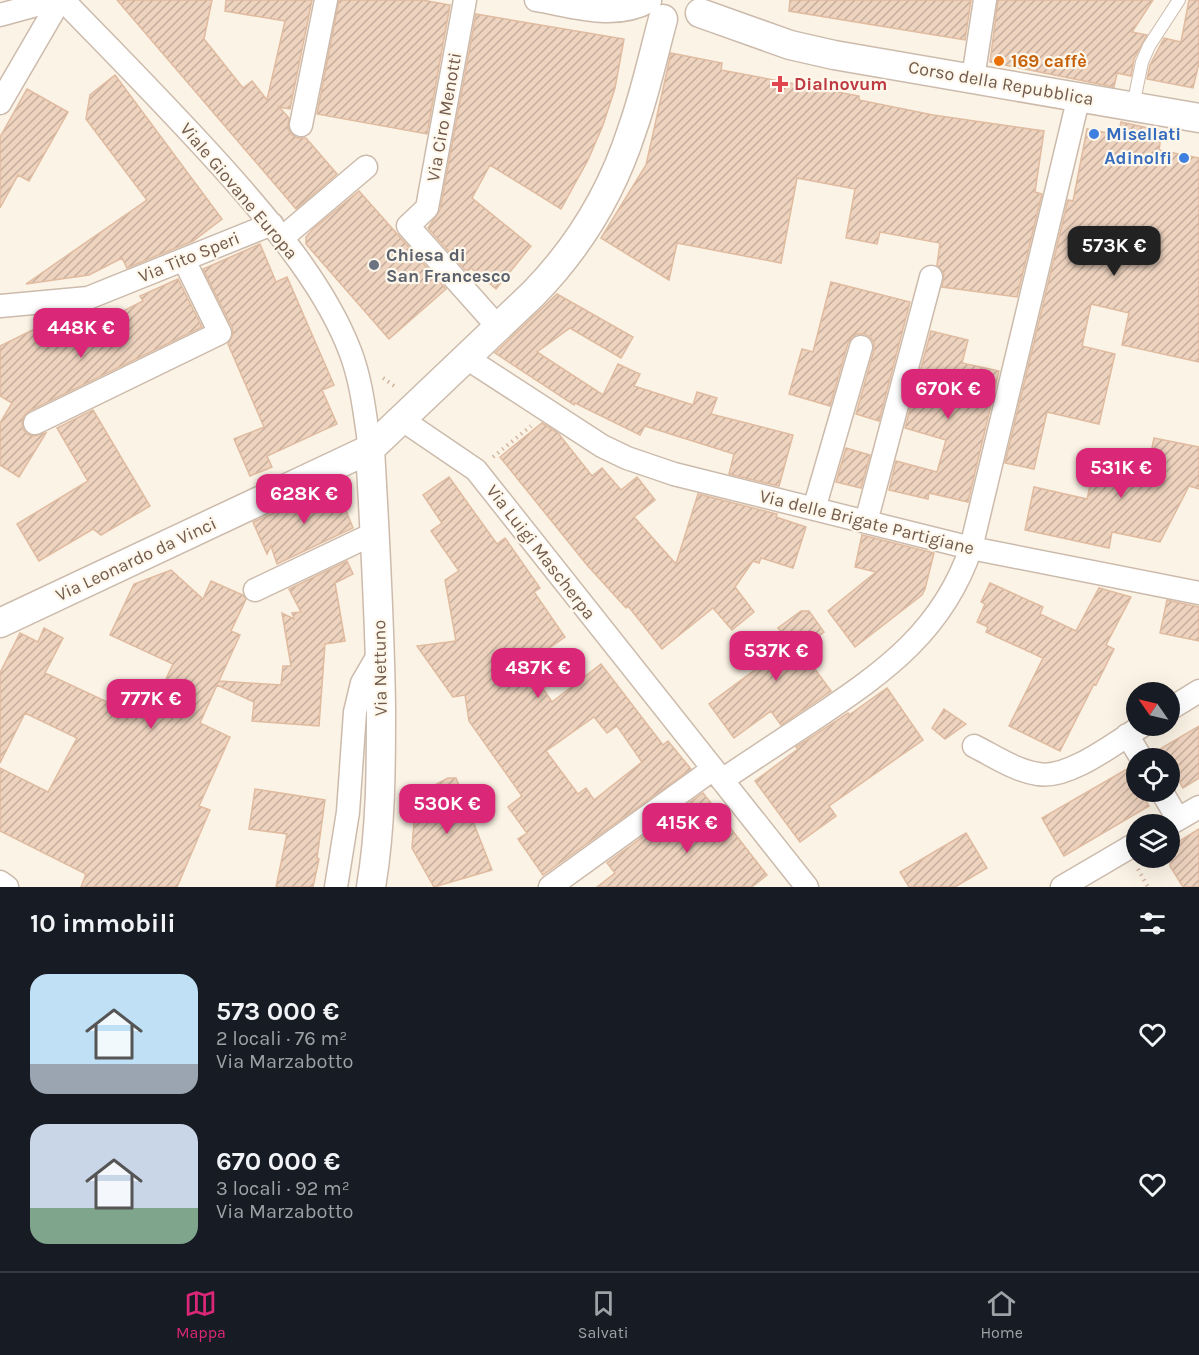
<!DOCTYPE html>
<html lang="it">
<head>
<meta charset="utf-8">
<style>
	:root { --surface:#171b24; --page:#20242c; --text:#f1f3f6; --muted:#9ea1a6; --line:#363941; --accent:#db2777 }
	body { margin:0; font-family:Karla,sans-serif; background:var(--page); color:var(--text); height:100vh; display:flex; flex-direction:column; font-size:22px; white-space:nowrap }
	* { box-sizing:border-box; margin:0 }
	p { font-size:20px; color:var(--muted) }
	.icon { flex:none; width:33px; height:33px; fill:none; stroke:currentColor; stroke-width:2; stroke-linecap:round; stroke-linejoin:round }
	.map { position:relative; height:887px; overflow:hidden }
	.drawer { display:flex; flex-direction:column; background:var(--surface); flex:1 }
	.drawer>* { flex:none }
	.needle { width:39px; rotate:304deg }
	.tools { position:absolute; left:1126px; top:682px; display:grid; gap:12px }
	.tools a { display:grid; place-items:center; width:54px; height:54px; border-radius:50%; background:var(--surface); box-shadow:0 6px 24px #0002; font-size:30px }
	.price { position:absolute; translate:-50% -51px; padding:0 14px; border-radius:12px; background:var(--accent); color:#fff; font-size:20px; line-height:39px; filter:drop-shadow(0 2px 3px #0008) }
	.price::after { content:''; position:absolute; left:50%; top:36px; width:18px; height:14px; margin-left:-9px; background:inherit; clip-path:polygon(0 0,100% 0,50% 100%) }
	.price.active { background:#222; color:#fff }
	ul { padding:0; list-style:none }
	li { display:flex; align-items:center; gap:18px; height:150px; padding:0 30px }
	li span { display:grid; place-items:center; flex:none; width:168px; height:120px; border-radius:18px; color:#555 }
	li>.icon { margin-inline-start:auto }
	span .icon { width:72px; height:72px; fill:#fffc; stroke-width:1 }
	li b { font-size:26px }
	h2 { display:flex; justify-content:space-between; align-items:center; height:72px; padding:0 30px; font-size:26px }
	.tab-bar { display:flex; justify-content:space-around; align-items:center; height:84px; border-top:2px solid var(--line); background:var(--surface); font-size:16px; color:var(--muted) }
	.tab-bar a { display:grid; justify-items:center; gap:3px }
	.tab-bar .active { color:var(--accent) }
	.map>svg:first-child { display:block }
</style>
</head>
<body>
<div class="map">
<svg width="1199" height="887" viewBox="0 0 1199 887">
	<defs>
		<pattern id="building-hatch" width="6" height="6" patternUnits="userSpaceOnUse" patternTransform="scale(1.5)"><rect width="6" height="6" fill="#eed3bf"/><path d="M-1 1l2-2M0 6l6-6M5 7l2-2" fill="none" stroke="#c5ae9d"/></pattern>
	</defs>
	<rect width="100%" height="100%" fill="#fbf3e5"/>
	<path fill="url(#building-hatch)" stroke="#e0bba0" stroke-width="1.5" fill-rule="evenodd" d="M 117,0 L 212,0 L 204,39 L 243,88 L 252,81 L 267,100 L 285,21 L 225,11 L 226,0 L 312,0 L 290,109 L 279,107 L 289,118 L 288,129 L 292,135 L 298,138 L 306,138 L 337,174 L 296,209 Z
		M 339,0 L 422,0 L 450,5 L 427,134 L 317,114 Z
		M 790,0 L 971,0 L 965,40 L 789,11 Z
		M 998,0 L 1153,0 L 1132,32 L 1147,35 L 1134,59 L 1131,76 L 1117,73 L 1114,87 L 990,62 Z
		M 1189,0 L 1199,0 L 1199,63 L 1193,88 L 1147,79 L 1150,65 L 1164,38 L 1181,42 Z
		M 476,14 L 624,39 L 615,88 L 603,125 L 588,160 L 561,209 L 490,165 L 472,198 L 531,246 L 496,289 L 471,268 L 467,272 L 428,228 L 440,210 Z
		M 671,53 L 722,63 L 721,70 L 859,96 L 859,100 L 933,115 L 1044,131 L 1035,192 L 1042,194 L 1017,297 L 942,287 L 944,274 L 937,265 L 940,243 L 880,232 L 877,244 L 846,238 L 855,189 L 797,178 L 781,263 L 677,243 L 669,280 L 601,238 L 646,165 Z
		M 115,75 L 222,219 L 193,241 L 127,268 L 122,258 L 89,275 L 26,284 L 147,200 L 86,119 L 90,95 Z
		M 27,89 L 68,112 L 29,181 L 18,175 L 0,208 L 0,137 Z
		M 1121,122 L 1162,131 L 1159,150 L 1199,158 L 1199,362 L 1122,345 L 1129,313 L 1091,304 L 1082,346 L 1115,354 L 1099,424 L 1047,412 L 1034,469 L 1005,463 L 1068,200 L 1073,201 L 1087,129 L 1118,135 Z
		M 359,191 L 446,289 L 389,339 L 306,244 L 306,237 L 313,229 Z
		M 260,244 L 276,282 L 287,277 L 334,385 L 322,390 L 337,424 L 267,456 L 272,467 L 250,476 L 234,439 L 264,427 L 228,344 L 233,334 L 232,327 L 203,269 Z
		M 178,279 L 202,327 L 29,411 L 24,416 L 22,421 L 23,429 L 27,434 L 33,436 L 46,433 L 19,477 L 0,465 L 0,423 L 12,403 L 0,396 L 0,346 L 53,320 L 58,330 L 99,310 L 104,321 L 143,301 L 140,296 Z
		M 831,282 L 910,302 L 879,421 L 856,414 L 874,350 L 874,343 L 871,338 L 865,334 L 857,334 L 852,337 L 848,343 L 830,406 L 789,394 L 802,349 L 813,352 Z
		M 557,294 L 633,337 L 621,358 L 570,328 L 537,352 L 603,395 L 618,364 L 640,374 L 634,386 L 693,405 L 697,392 L 717,398 L 711,414 L 793,435 L 779,486 L 729,474 L 734,454 L 645,426 L 640,435 L 575,403 L 574,405 L 495,353 Z
		M 931,331 L 968,340 L 962,363 L 999,371 L 968,502 L 929,493 L 928,499 L 889,490 L 896,461 L 937,472 L 946,440 L 905,428 Z
		M 93,410 L 150,506 L 101,535 L 93,529 L 39,561 L 17,524 L 88,481 L 57,428 Z
		M 542,423 L 558,433 L 592,476 L 602,468 L 621,490 L 637,477 L 655,500 L 634,517 L 676,564 L 698,494 L 777,514 L 776,517 L 806,527 L 793,568 L 761,558 L 759,563 L 753,561 L 735,587 L 754,612 L 732,630 L 713,608 L 662,649 L 628,606 L 626,608 L 587,565 L 500,457 Z
		M 1154,438 L 1199,447 L 1199,489 L 1189,486 L 1160,542 L 1112,532 L 1109,548 L 1025,530 L 1034,487 L 1087,499 L 1096,461 L 1147,473 Z
		M 846,448 L 870,455 L 861,488 L 836,482 Z
		M 449,477 L 497,544 L 505,538 L 540,588 L 534,592 L 565,637 L 526,664 L 552,702 L 601,664 L 663,745 L 668,741 L 691,769 L 543,875 L 518,839 L 527,833 L 508,807 L 522,796 L 469,721 L 465,695 L 453,697 L 417,646 L 456,641 L 445,580 L 459,571 L 431,531 L 442,523 L 423,495 ZM 594,717 L 607,733 L 617,726 L 642,762 L 594,800 L 586,788 L 578,794 L 546,751 Z
		M 336,486 L 353,528 L 277,564 L 271,546 L 267,554 L 253,522 Z
		M 862,535 L 934,553 L 925,589 L 922,595 L 855,647 L 828,611 L 876,572 L 855,567 Z
		M 347,561 L 353,574 L 335,583 L 345,641 L 325,644 L 319,726 L 252,721 L 254,702 L 217,685 L 200,723 L 230,737 L 199,806 L 210,810 L 177,887 L 81,887 L 86,874 L 0,831 L 0,768 L 48,792 L 77,738 L 25,713 L 0,763 L 0,673 L 20,633 L 38,642 L 44,628 L 63,638 L 45,673 L 150,722 L 167,685 L 164,683 L 173,664 L 110,635 L 134,584 L 171,570 L 203,599 L 211,581 L 243,595 L 246,599 L 231,631 L 240,635 L 219,681 L 281,685 L 283,666 L 291,666 L 282,613 L 294,619 L 292,613 L 301,612 L 289,589 Z
		M 990,583 L 1043,607 L 1040,614 L 1076,631 L 1099,588 L 1131,597 L 1106,645 L 1114,649 L 1096,685 L 1094,684 L 1060,751 L 1009,726 L 1043,658 L 986,632 L 988,627 L 977,622 L 985,604 L 981,602 Z
		M 1167,600 L 1199,607 L 1199,641 L 1160,633 Z
		M 801,611 L 809,611 L 824,632 L 801,650 L 831,691 L 781,725 L 771,711 L 734,738 L 709,704 L 790,644 L 778,628 Z
		M 887,688 L 923,740 L 829,806 L 836,816 L 800,842 L 755,781 L 798,749 L 796,747 L 848,713 L 849,715 Z
		M 944,709 L 966,724 L 945,739 L 932,728 Z
		M 1199,726 L 1199,778 L 1183,788 L 1170,766 L 1170,759 L 1166,759 L 1160,749 Z
		M 1127,769 L 1137,786 L 1137,792 L 1140,792 L 1149,806 L 1064,856 L 1042,818 Z
		M 448,778 L 456,778 L 492,870 L 434,887 L 412,848 L 416,795 Z
		M 255,789 L 325,800 L 317,858 L 319,859 L 313,887 L 276,887 L 287,834 L 249,829 Z
		M 703,793 L 767,875 L 752,887 L 597,887 L 615,873 L 607,863 Z
		M 1199,829 L 1199,887 L 1183,887 L 1170,866 L 1170,847 Z
		M 966,833 L 987,868 L 955,887 L 909,887 L 900,872 Z"/>
	<g fill="none" stroke-linecap="round" stroke-linejoin="round">
		<defs>
			<path id="service" d="M 1133,106 L 1142,62 L 1149,46 L 1179,0"/>
			<path id="minor" d="M 63,0 C 122,61 182,121 238,185 C 280,233 327,291 350,351 C 362,382 365,416 370,449
				M 465,0 L 427,208 L 408,226 L 498,327
				M 536,0 C 573,6 614,21 650,1
				M 0,15 L 55,0
				M 973,78 L 985,0
				M 0,103 L 60,0
				M 301,125 L 326,0
				M 282,238 L 366,167
				M 0,306 L 88,298 L 272,224
				M 465,357 L 602,446 L 627,458 L 674,474 L 971,548 L 1199,593
				M 401,419 L 476,470 L 807,887
				M 35,423 L 220,333 L 184,260
				M 814,509 L 861,347
				M 866,522 L 931,277
				M 255,590 L 375,533
				M 1170,709 L 1199,691
				M 1127,735 L 1142,759
				M 974,746 C 994,756 1016,771 1038,774 C 1068,780 1116,742 1142,726
				M 722,780 C 754,759 785,738 817,717 C 886,671 943,630 971,548 L 1079,96
				M 1162,792 L 1178,819
				M 1168,825 L 1199,807
				M 0,882 L 7,887
				M 336,887 L 348,812 L 355,712 L 362,683 L 380,652
				M 550,887 L 713,769
				M 1062,887 L 1137,843"/>
			<path id="tertiary" d="M 700,13 L 790,45 L 834,55 L 1199,118
				M 370,449 C 375,536 380,622 381,709 C 381,769 381,828 371,887
				M 0,623 L 370,449 L 533,294 C 578,248 612,192 632,130 C 645,94 653,56 663,19"/>
		</defs>
		<use href="#service" stroke="#ccbbac" stroke-width="14"/>
		<use href="#minor" stroke="#ccbbac" stroke-width="25"/>
		<use href="#tertiary" stroke="#ccbbac" stroke-width="31"/>
		<path stroke="#d3b7a2" stroke-width="4" stroke-dasharray="1.5 4.5" stroke-linecap="butt" d="M 383,378 L 397,388
			M 493,457 L 531,426
			M 1138,869 L 1148,887"/>
		<use href="#service" stroke="#fff" stroke-width="12"/>
		<use href="#minor" stroke="#fff" stroke-width="22"/>
		<use href="#tertiary" stroke="#fff" stroke-width="28"/>
	</g>
	<circle fill="#e8710a" stroke="#fef7eb" stroke-width="2" cx="999" cy="61" r="6"/>
	<path fill="#e0444e" stroke="#fef7eb" stroke-width="2" d="M777 75h6v6h6v6h-6v6h-6v-6h-6v-6h6z"/>
	<g fill="#3f7fe0" stroke="#fef7eb" stroke-width="2">
		<circle cx="1094" cy="134" r="6"/>
		<circle cx="1184" cy="158" r="6"/>
	</g>
	<circle fill="#6b7280" stroke="#fef7eb" stroke-width="2" cx="374" cy="265" r="6"/>
	<g text-anchor="middle" stroke-width="4.5" stroke-linejoin="round" paint-order="stroke">
		<g font-size="18" font-weight="bold" fill="#c56008" stroke="#fef7eb" text-anchor="start">
			<text x="1011" y="67">169 caffè</text>
		</g>
		<g font-size="18" fill="#725b4c" stroke="#fef7eb">
			<text transform="translate(1001 83) rotate(10)" y="6">Corso della Repubblica</text>
			<text transform="translate(444 117) rotate(-80)" y="6">Via Ciro Menotti</text>
			<text transform="translate(239 191) rotate(50)" y="6">Viale Giovane Europa</text>
			<text transform="translate(189 257) rotate(-22)" y="6">Via Tito Speri</text>
			<text transform="translate(867 522) rotate(14)" y="6">Via delle Brigate Partigiane</text>
			<text transform="translate(541 552) rotate(52)" y="6">Via Luigi Mascherpa</text>
			<text transform="translate(136 559) rotate(-25)" y="6">Via Leonardo da Vinci</text>
			<text transform="translate(380 668) rotate(-91)" y="6">Via Nettuno</text>
		</g>
		<g font-size="18" font-weight="bold" fill="#be3a42" stroke="#fef7eb" text-anchor="start">
			<text x="794" y="90">Dialnovum</text>
		</g>
		<g font-size="18" font-weight="bold" fill="#366cbe" stroke="#fef7eb" text-anchor="start">
			<text x="1106" y="140">Misellati</text>
			<text x="1172" y="164" text-anchor="end">Adinolfi</text>
		</g>
		<g font-size="18" font-weight="bold" fill="#5b616d" stroke="#fef7eb" text-anchor="start">
			<text x="386" y="261">Chiesa di<tspan x="386" dy="21">San Francesco</tspan></text>
		</g>
	</g>
</svg>
<div class="tools">
<a><svg class="needle" viewBox="-14 -14 28 28"><path d="M0-13l5 13h-10z" fill="#e53935"/><path d="M0 13l5-13h-10z" fill="#9ea1a6"/></svg></a>
<a><svg class="icon" aria-label="locate" viewBox="0 0 24 24"><circle cx="12" cy="12" r="6"/><path d="M12 2v4M12 18v4M2 12h4M18 12h4"/></svg></a>
<a><svg class="icon" aria-label="layers" viewBox="0 0 24 24"><path d="M12 4l9 5-9 5-9-5zM3 14l9 5 9-5"/></svg></a>
</div>
<b class="price active" style="left:1114px;top:277px">573K €</b>
<b class="price" style="left:81px;top:359px">448K €</b>
<b class="price" style="left:948px;top:420px">670K €</b>
<b class="price" style="left:1121px;top:499px">531K €</b>
<b class="price" style="left:304px;top:525px">628K €</b>
<b class="price" style="left:776px;top:682px">537K €</b>
<b class="price" style="left:538px;top:699px">487K €</b>
<b class="price" style="left:151px;top:730px">777K €</b>
<b class="price" style="left:447px;top:835px">530K €</b>
<b class="price" style="left:687px;top:854px">415K €</b>
</div>
<section class="drawer">
<h2>10 immobili<svg class="icon" aria-label="filters" viewBox="0 0 24 24"><path d="M4 7h16M4 17h16"/><circle cx="9" cy="7" r="2"/><circle cx="15" cy="17" r="2"/></svg></h2>
<ul>
<li><span style="background:linear-gradient(#bfe0f5 75%,#9aa5b1 0)"><svg class="icon" aria-label="home" viewBox="0 0 24 24"><path d="M3 11l9-7 9 7M6 9v11h12V9"/></svg></span><div><b>573 000 €</b><p>2 locali · 76 m²</p><p>Via Marzabotto</p></div><svg class="icon" aria-label="heart" viewBox="0 0 24 24"><path d="M12 20l-8-8c-3-5 5-10 8-4 3-6 11-1 8 4z"/></svg></li>
<li><span style="background:linear-gradient(#c9d6e8 70%,#7fa58c 0)"><svg class="icon" aria-label="home" viewBox="0 0 24 24"><path d="M3 11l9-7 9 7M6 9v11h12V9"/></svg></span><div><b>670 000 €</b><p>3 locali · 92 m²</p><p>Via Marzabotto</p></div><svg class="icon" aria-label="heart" viewBox="0 0 24 24"><path d="M12 20l-8-8c-3-5 5-10 8-4 3-6 11-1 8 4z"/></svg></li>
</ul>
</section>
<nav class="tab-bar">
<a class="active"><svg class="icon" aria-label="map" viewBox="0 0 24 24"><path d="M3 6l6-2 6 2 6-2v14l-6 2-6-2-6 2zM9 4v14M15 6v14"/></svg>Mappa</a>
<a><svg class="icon" aria-label="saved" viewBox="0 0 24 24"><path d="M7 4h10v16l-5-4-5 4z"/></svg>Salvati</a>
<a><svg class="icon" aria-label="home" viewBox="0 0 24 24"><path d="M3 11l9-7 9 7M6 9v11h12V9"/></svg>Home</a>
</nav>
</body>
</html>
